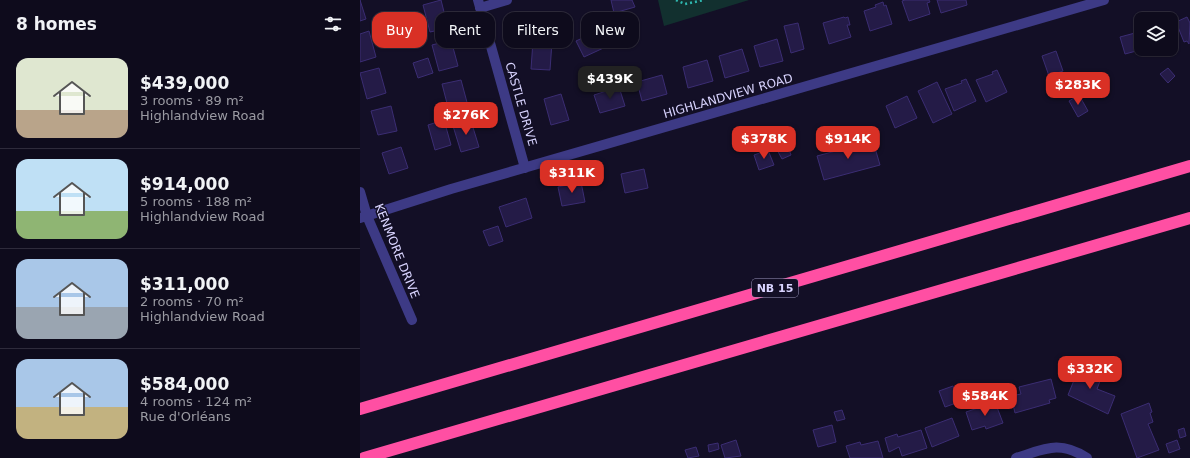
<!DOCTYPE html>
<html lang="en">
<head>
<meta charset="utf-8">
<style>
	:root { --surface:#0e0b1c; --page:#1c1929; --text:#f1f3f6; --muted:#9b9ba3; --line:#2e2b3b; --accent:#d93025 }
	body { margin:0; font-family:"DejaVu Sans",sans-serif; background:var(--page); color:var(--text); height:100vh; display:flex; flex-direction:column; font-size:15px; white-space:nowrap }
	* { box-sizing:border-box; margin:0 }
	p { font-size:13px; color:var(--muted) }
	.icon { flex:none; width:22px; height:22px; fill:none; stroke:currentColor; stroke-width:2; stroke-linecap:round; stroke-linejoin:round }
	.map { position:relative; flex:1; overflow:hidden }
	.side { display:flex; flex-direction:column; background:var(--surface); width:360px }
	.side>* { flex:none }
	.hud { position:absolute; left:12px; top:12px; width:380px; height:36px; display:flex; gap:8px }
	.fabs { position:absolute; left:774px; top:12px; display:grid; gap:8px }
	.fabs a { display:grid; place-items:center; width:44px; height:44px; border-radius:8px; background:var(--surface); box-shadow:0 1px 3px #0004,0 0 0 1px var(--line); font-size:20px }
	.price { position:absolute; translate:-50% -34px; padding:0 9px; border-radius:8px; background:var(--accent); color:#fff; font-size:13px; line-height:26px; filter:drop-shadow(0 1px 2px #0008) }
	.price::after { content:''; position:absolute; left:50%; top:24px; width:12px; height:9px; margin-left:-6px; background:inherit; clip-path:polygon(0 0,100% 0,50% 100%) }
	.price.on { background:#222; color:#fff }
	ul { padding:0; list-style:none }
	li { display:flex; align-items:center; gap:12px; height:100px; padding:0 16px }
	li+li { border-top:1px solid var(--line) }
	li span { display:grid; place-items:center; flex:none; width:112px; height:80px; border-radius:12px; color:#555 }
	li>.icon { margin-inline-start:auto }
	span .icon { width:48px; height:48px; fill:#fffc; stroke-width:1 }
	li b { font-size:17px }
	h2 { display:flex; justify-content:space-between; align-items:center; height:48px; padding:0 16px; font-size:17px }
	.chip { padding:0 14px; border-radius:12px; background:var(--surface); box-shadow:0 1px 3px #0004,0 0 0 1px var(--line); font-size:14px; line-height:36px }
	.chip.on { background:var(--accent); color:#fff }
	main { display:flex; flex:1; min-height:0 }
	.map>svg:first-child { display:block }
</style>
</head>
<body>
<main>
<section class="side">
<h2>8 homes<svg class="icon" aria-label="filters" viewBox="0 0 24 24"><path d="M4 7h16M4 17h16"/><circle cx="9" cy="7" r="2"/><circle cx="15" cy="17" r="2"/></svg></h2>
<ul>
<li><span style="background:linear-gradient(#dfe7d0 65%,#b9a48a 0)"><svg class="icon" aria-label="home" viewBox="0 0 24 24"><path d="M3 11l9-7 9 7M6 9v11h12V9"/></svg></span><div><b>$439,000</b><p>3 rooms · 89 m²</p><p>Highlandview Road</p></div></li>
<li><span style="background:linear-gradient(#bfe0f5 65%,#8fb573 0)"><svg class="icon" aria-label="home" viewBox="0 0 24 24"><path d="M3 11l9-7 9 7M6 9v11h12V9"/></svg></span><div><b>$914,000</b><p>5 rooms · 188 m²</p><p>Highlandview Road</p></div></li>
<li><span style="background:linear-gradient(#a9c7e8 60%,#9aa5b1 0)"><svg class="icon" aria-label="home" viewBox="0 0 24 24"><path d="M3 11l9-7 9 7M6 9v11h12V9"/></svg></span><div><b>$311,000</b><p>2 rooms · 70 m²</p><p>Highlandview Road</p></div></li>
<li><span style="background:linear-gradient(#a9c7e8 60%,#c2b280 0)"><svg class="icon" aria-label="home" viewBox="0 0 24 24"><path d="M3 11l9-7 9 7M6 9v11h12V9"/></svg></span><div><b>$584,000</b><p>4 rooms · 124 m²</p><p>Rue d'Orléans</p></div></li>
</ul>
</section>
<div class="map">
<svg width="830" height="458" viewBox="0 0 830 458">
	<rect width="100%" height="100%" fill="#130f26"/>
	<path fill="#12302f" d="M 298,0 L 389,0 L 304,26 Z"/>
	<path fill="#241b47" stroke="#3b2d73" d="M 0,0 L 6,19 L 0,21 Z
		M 81,0 L 88,28 L 70,32 L 63,5 Z
		M 251,0 L 272,0 L 275,7 L 254,13 Z
		M 545,0 L 569,0 L 570,2 L 567,3 L 570,14 L 549,21 L 542,1 Z
		M 577,0 L 606,0 L 607,5 L 581,13 Z
		M 523,2 L 524,6 L 526,5 L 532,24 L 510,31 L 504,11 L 516,7 L 515,5 Z
		M 484,17 L 485,18 L 488,17 L 490,25 L 487,25 L 491,37 L 469,44 L 463,23 Z
		M 827,17 L 830,23 L 829,44 L 827,41 L 824,42 L 816,22 Z
		M 438,23 L 444,49 L 431,53 L 424,26 Z
		M 269,25 L 274,41 L 259,45 L 254,30 Z
		M 242,29 L 250,45 L 224,57 L 216,41 Z
		M 9,31 L 16,57 L 0,62 L 0,34 Z
		M 775,33 L 780,50 L 765,54 L 760,37 Z
		M 417,39 L 423,61 L 400,67 L 394,46 Z
		M 91,40 L 98,66 L 79,71 L 72,45 Z
		M 173,41 L 192,42 L 190,70 L 171,69 Z
		M 382,49 L 389,71 L 365,78 L 359,56 Z
		M 696,51 L 703,71 L 689,76 L 682,56 Z
		M 68,58 L 73,73 L 58,78 L 53,63 Z
		M 347,60 L 353,81 L 328,88 L 323,67 Z
		M 19,68 L 26,93 L 7,99 L 0,73 Z
		M 808,68 L 815,76 L 808,83 L 800,74 Z
		M 637,70 L 647,92 L 626,102 L 616,80 L 633,74 L 632,72 Z
		M 302,75 L 307,94 L 282,101 L 277,82 Z
		M 606,79 L 616,101 L 594,111 L 585,89 L 602,83 L 601,81 Z
		M 101,80 L 108,106 L 89,111 L 82,84 Z
		M 577,82 L 592,114 L 573,123 L 558,91 Z
		M 259,87 L 265,106 L 240,113 L 234,95 Z
		M 201,94 L 209,120 L 191,125 L 184,99 Z
		M 719,95 L 728,111 L 718,117 L 709,101 Z
		M 547,96 L 557,118 L 535,128 L 526,106 Z
		M 31,106 L 37,131 L 18,135 L 11,111 Z
		M 84,120 L 91,145 L 75,150 L 68,125 Z
		M 111,121 L 119,147 L 101,152 L 93,126 Z
		M 422,130 L 431,155 L 422,159 L 409,135 Z
		M 513,141 L 520,165 L 464,180 L 457,156 Z
		M 41,147 L 48,168 L 29,174 L 22,153 Z
		M 408,150 L 414,165 L 399,170 L 394,155 Z
		M 284,169 L 288,188 L 265,193 L 261,174 Z
		M 221,182 L 225,202 L 202,206 L 198,187 Z
		M 166,198 L 172,218 L 146,227 L 139,207 Z
		M 138,226 L 143,241 L 129,246 L 123,231 Z
		M 721,363 L 736,370 L 733,378 L 740,381 L 737,389 L 755,396 L 748,414 L 708,395 Z
		M 691,379 L 696,398 L 689,400 L 690,403 L 655,413 L 651,396 L 661,394 L 659,387 Z
		M 593,386 L 599,402 L 585,407 L 579,391 Z
		M 635,402 L 643,423 L 626,429 L 625,426 L 612,430 L 606,412 Z
		M 789,403 L 792,412 L 790,413 L 793,422 L 788,424 L 799,450 L 777,458 L 761,414 Z
		M 482,410 L 485,419 L 477,421 L 474,412 Z
		M 592,418 L 599,436 L 572,447 L 565,428 Z
		M 472,425 L 476,442 L 458,447 L 453,430 Z
		M 824,428 L 826,436 L 820,438 L 818,430 Z
		M 561,430 L 567,448 L 542,456 L 539,447 L 529,452 L 525,438 L 537,434 L 538,437 Z
		M 376,440 L 381,456 L 365,458 L 361,445 Z
		M 817,440 L 820,449 L 809,453 L 806,444 Z
		M 518,441 L 523,458 L 490,458 L 486,446 L 500,442 L 501,445 Z
		M 358,443 L 359,449 L 349,452 L 348,445 Z
		M 336,447 L 339,456 L 328,458 L 325,450 Z"/>
	<g fill="none" stroke-linecap="round" stroke-linejoin="round">
		<path stroke="#2fb8b0" stroke-width="2.5" stroke-dasharray="2 3" stroke-linecap="butt" d="M 316,0 L 325,4 L 344,0"/>
		<path stroke="#3d3a85" stroke-width="10" d="M 118,0 L 165,168
			M 120,8 L 147,0
			M 0,192 L 7,216 L 52,320
			M 0,218 L 91,189 L 744,0
			M 656,458 C 685,449 699,440 727,458"/>
		<path stroke="#ff4fa3" stroke-width="12" d="M 0,409 L 830,166
			M 4,458 L 830,218"/>
	</g>
	<g text-anchor="middle" stroke-width="3" stroke-linejoin="round" paint-order="stroke">
		<rect fill="#130f26" stroke="#9e99be" stroke-width="1" x="392" y="279" width="46" height="18" rx="3"/>
		<g font-size="11" font-weight="bold" fill="#d9d4ff">
			<text x="415" y="292">NB 15</text>
		</g>
		<g font-size="12" fill="#d9d4ff" stroke="#130f26">
			<text transform="translate(368 96) rotate(-16)" y="4">HIGHLANDVIEW ROAD</text>
			<text transform="translate(161 104) rotate(74)" y="4">CASTLE DRIVE</text>
			<text transform="translate(37 251) rotate(68)" y="4">KENMORE DRIVE</text>
		</g>
	</g>
</svg>
<div class="fabs">
<a><svg class="icon" aria-label="layers" viewBox="0 0 24 24"><path d="M12 4l9 5-9 5-9-5zM3 14l9 5 9-5"/></svg></a>
</div>
<b class="price on" style="left:250px;top:100px">$439K</b>
<b class="price" style="left:718px;top:106px">$283K</b>
<b class="price" style="left:106px;top:136px">$276K</b>
<b class="price" style="left:404px;top:160px">$378K</b>
<b class="price" style="left:488px;top:160px">$914K</b>
<b class="price" style="left:212px;top:194px">$311K</b>
<b class="price" style="left:730px;top:390px">$332K</b>
<b class="price" style="left:625px;top:417px">$584K</b>
<div class="hud">
<a class="chip on">Buy</a>
<a class="chip">Rent</a>
<a class="chip">Filters</a>
<a class="chip">New</a>
</div>
</div>
</main>
</body>
</html>
